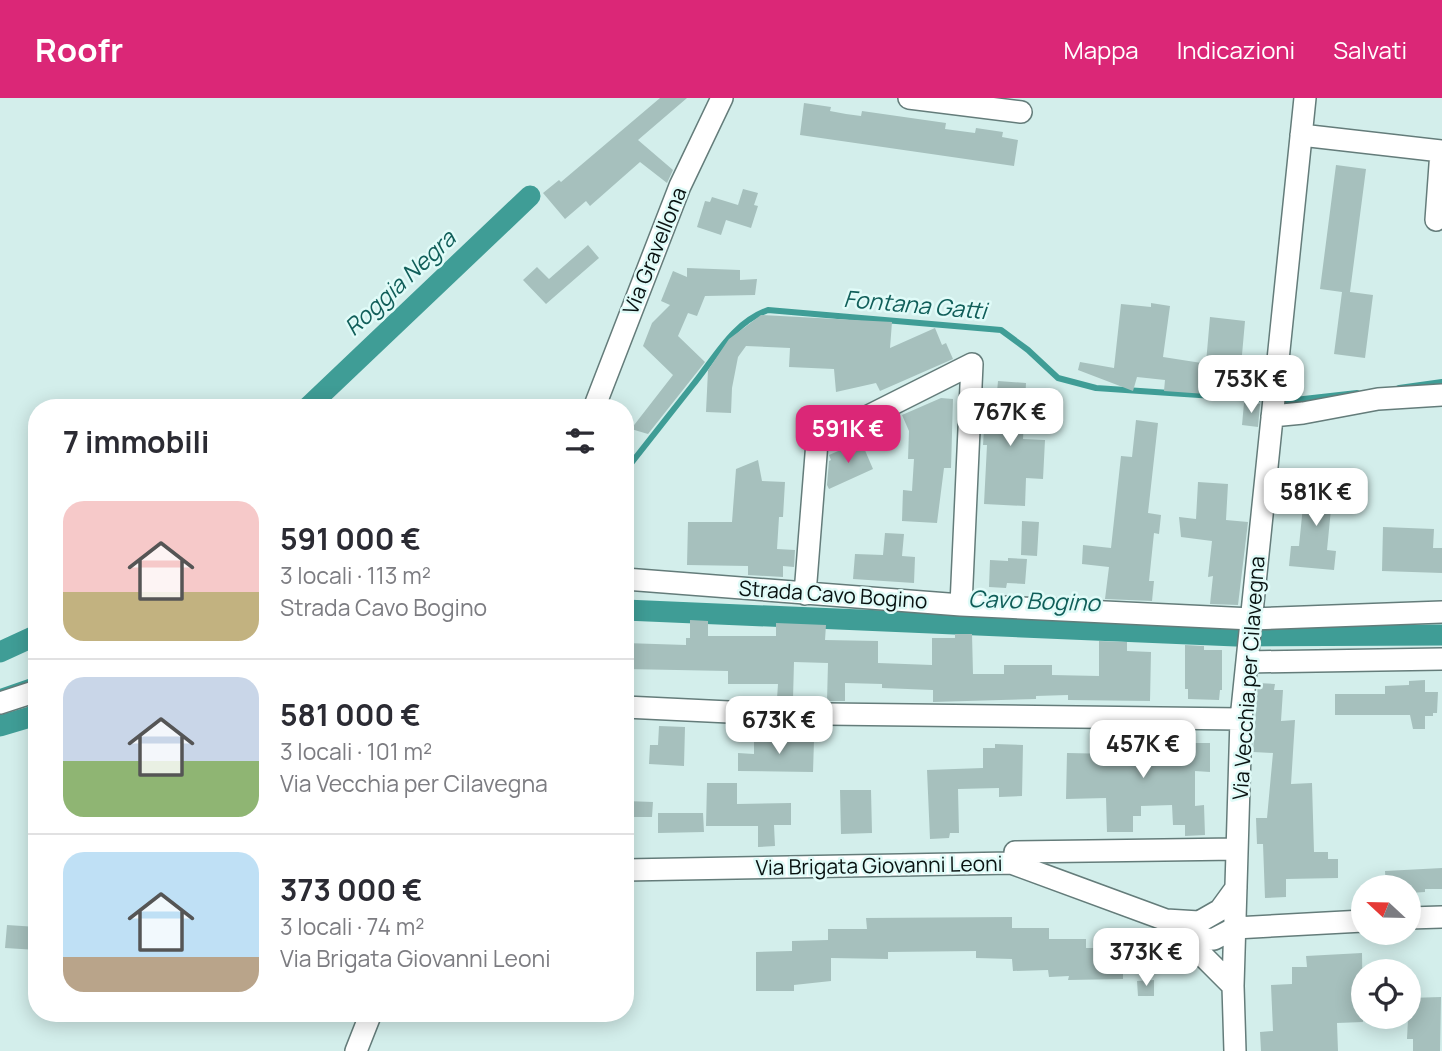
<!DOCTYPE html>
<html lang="it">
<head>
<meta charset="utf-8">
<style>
	:root { --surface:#fff; --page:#f7f7f7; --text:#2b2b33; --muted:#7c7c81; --line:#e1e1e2; --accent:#db2777 }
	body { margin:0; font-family:Manrope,sans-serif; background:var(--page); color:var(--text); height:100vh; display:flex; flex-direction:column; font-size:26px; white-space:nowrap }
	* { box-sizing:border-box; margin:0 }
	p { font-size:23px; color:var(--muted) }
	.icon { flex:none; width:38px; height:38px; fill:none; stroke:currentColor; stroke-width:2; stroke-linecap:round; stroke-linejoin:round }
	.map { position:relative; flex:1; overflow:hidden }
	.drawer { position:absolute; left:28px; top:301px; width:606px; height:623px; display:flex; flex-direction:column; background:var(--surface); border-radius:28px; box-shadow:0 4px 18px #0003 }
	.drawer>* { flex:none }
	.needle { width:46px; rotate:292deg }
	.tools { position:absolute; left:1351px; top:777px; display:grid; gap:14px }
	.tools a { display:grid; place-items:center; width:70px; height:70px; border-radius:50%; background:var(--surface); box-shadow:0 4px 18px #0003; font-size:35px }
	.price { position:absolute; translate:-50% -60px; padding:0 16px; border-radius:14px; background:#fff; color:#222; font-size:23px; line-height:46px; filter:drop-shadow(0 2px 4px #0008) }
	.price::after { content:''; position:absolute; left:50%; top:42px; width:21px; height:16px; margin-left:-10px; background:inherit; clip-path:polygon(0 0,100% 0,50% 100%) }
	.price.active { background:var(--accent); color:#fff }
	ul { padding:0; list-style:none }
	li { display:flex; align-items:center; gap:21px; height:175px; padding:0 35px }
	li+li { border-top:2px solid var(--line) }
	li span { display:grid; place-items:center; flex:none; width:196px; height:140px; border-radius:21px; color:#555 }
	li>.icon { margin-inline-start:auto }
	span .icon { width:84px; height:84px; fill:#fffc; stroke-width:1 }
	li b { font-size:30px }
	h2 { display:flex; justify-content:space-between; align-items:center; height:84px; padding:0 35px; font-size:30px }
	header { display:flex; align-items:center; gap:42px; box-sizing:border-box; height:98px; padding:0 35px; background:var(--accent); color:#fff }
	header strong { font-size:33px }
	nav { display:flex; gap:38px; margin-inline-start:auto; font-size:24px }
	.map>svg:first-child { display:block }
</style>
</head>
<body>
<header>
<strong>Roofr</strong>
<nav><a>Mappa</a><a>Indicazioni</a><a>Salvati</a></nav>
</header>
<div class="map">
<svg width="1442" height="953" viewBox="0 0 1442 953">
	<rect width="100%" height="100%" fill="#d3eeeb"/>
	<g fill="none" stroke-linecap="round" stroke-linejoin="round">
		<path stroke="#3f9d96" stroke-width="6" d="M 1399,290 L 1442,284
			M 1286,303 L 1357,295
			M 625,373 C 647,345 670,316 692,288 C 715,260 732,225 768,212 L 1001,232 L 1028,252 L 1058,280 L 1096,290 L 1258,301
			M 0,594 L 37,581"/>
		<path stroke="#3f9d96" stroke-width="21" d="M 307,310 L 530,98
			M 625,512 L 1236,538 L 1442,537
			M 0,554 L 37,537
			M 0,628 L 37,617"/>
	</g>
	<path fill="#a6c0bd" d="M 660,0 L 687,0 L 638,42 L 673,72 L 667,85 L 640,64 L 590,108 L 586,103 L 565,121 L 543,95 L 559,82 L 561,84 Z
		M 804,5 L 831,9 L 830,13 L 846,16 L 861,18 L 862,13 L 946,25 L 945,31 L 975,35 L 976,30 L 1003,34 L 1002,39 L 1018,42 L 1014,68 L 800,37 Z
		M 1336,67 L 1366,71 L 1350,194 L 1373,197 L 1365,260 L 1334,256 L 1342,194 L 1320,191 Z
		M 743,91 L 758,95 L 754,107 L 758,108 L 751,130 L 726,122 L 721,137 L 697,129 L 705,103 L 710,104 L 712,99 L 738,107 Z
		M 588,147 L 599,160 L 546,206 L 523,182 L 537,169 L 549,181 Z
		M 687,170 L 740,172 L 740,182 L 757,181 L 755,197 L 705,198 L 697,218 L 688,215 L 678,238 L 705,264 L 648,336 L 631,331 L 673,277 L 643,248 L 652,225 L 670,207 L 661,203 L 673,173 L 687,179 Z
		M 1151,205 L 1170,208 L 1163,259 L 1208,266 L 1206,296 L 1164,293 L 1165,282 L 1137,279 L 1133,293 L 1078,272 L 1080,264 L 1114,270 L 1121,206 L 1151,209 Z
		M 761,217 L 892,224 L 890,250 L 935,230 L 942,247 L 946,245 L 953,261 L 880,293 L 876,285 L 836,294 L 834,271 L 789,269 L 790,250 L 746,248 L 738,259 L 732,290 L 731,315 L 706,314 L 708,272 L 729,241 Z
		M 1210,219 L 1245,223 L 1241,268 L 1206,265 Z
		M 998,283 L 1026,285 L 1023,341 L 1045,342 L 1043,381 L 1026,380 L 1025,408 L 984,406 L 987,347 L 983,347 L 985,315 L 992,315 L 994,294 L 997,294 Z
		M 941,300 L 953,301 L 951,370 L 944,370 L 937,425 L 902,423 L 903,392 L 912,393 L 914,361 L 908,361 L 909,333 L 902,317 Z
		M 1244,305 L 1260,306 L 1258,329 L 1242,327 Z
		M 1136,322 L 1158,325 L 1148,415 L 1161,417 L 1159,436 L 1154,435 L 1149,483 L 1154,483 L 1152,503 L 1105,501 L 1109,469 L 1082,466 L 1083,447 L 1111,450 L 1121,358 L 1132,359 Z
		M 861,343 L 873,371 L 829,391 L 827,387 L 829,363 L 831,362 L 829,357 Z
		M 758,362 L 762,383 L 785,384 L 783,419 L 779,419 L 777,451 L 795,452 L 794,469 L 783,468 L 783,479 L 748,477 L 748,468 L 687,467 L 688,424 L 732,424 L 736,371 Z
		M 1198,384 L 1228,386 L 1226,422 L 1248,424 L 1238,507 L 1210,506 L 1213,478 L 1208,479 L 1212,443 L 1181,439 L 1179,419 L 1196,421 Z
		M 1298,388 L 1343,392 L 1341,412 L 1331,411 L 1327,452 L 1336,453 L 1334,472 L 1289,468 L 1291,448 L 1299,448 L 1303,408 L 1296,407 Z
		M 1022,423 L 1039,424 L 1037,458 L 1021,457 Z
		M 1383,429 L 1434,431 L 1433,450 L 1442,450 L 1442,475 L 1382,473 Z
		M 885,435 L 904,436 L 902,458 L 915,459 L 914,485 L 853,481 L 855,456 L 883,457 Z
		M 1008,460 L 1027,461 L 1025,486 L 1007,485 L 1006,490 L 989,489 L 990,462 L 1008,463 Z
		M 690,522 L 708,523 L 708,538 L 776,538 L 776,525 L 826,527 L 825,542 L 878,543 L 878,565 L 932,567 L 932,540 L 955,540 L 955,536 L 972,536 L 973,576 L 1004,576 L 1004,567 L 1052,567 L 1052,577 L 1099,578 L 1099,543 L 1127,544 L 1127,553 L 1151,554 L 1150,603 L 1068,602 L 1068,597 L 1036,598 L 1036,601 L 933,604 L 933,592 L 882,590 L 882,586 L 845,585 L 845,603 L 827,603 L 828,565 L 794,564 L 793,601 L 777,601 L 778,586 L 728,586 L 728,573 L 625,571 L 625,545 L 686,547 L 686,540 L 690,540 Z
		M 1185,547 L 1204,548 L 1204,552 L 1222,552 L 1222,592 L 1220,592 L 1219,602 L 1188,601 L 1188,591 L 1185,591 Z
		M 1425,582 L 1425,594 L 1438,594 L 1437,615 L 1433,615 L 1433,618 L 1425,618 L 1425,631 L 1413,631 L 1410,617 L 1335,617 L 1335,596 L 1385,596 L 1385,588 L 1409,587 L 1409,583 Z
		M 1258,585 L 1275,586 L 1274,592 L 1283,592 L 1281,623 L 1295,622 L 1291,686 L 1312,685 L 1314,754 L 1328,754 L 1328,761 L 1338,761 L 1338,780 L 1286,781 L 1286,799 L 1265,800 L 1263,746 L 1257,746 L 1256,720 L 1267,720 L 1273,655 L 1253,654 Z
		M 659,628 L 685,629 L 684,668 L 649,666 L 650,647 L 658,647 Z
		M 1131,640 L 1194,640 L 1194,645 L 1210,645 L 1210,674 L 1195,673 L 1195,708 L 1204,707 L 1205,737 L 1185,738 L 1185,727 L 1173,727 L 1172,707 L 1141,708 L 1141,718 L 1133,718 L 1133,734 L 1107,734 L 1106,700 L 1066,701 L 1067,655 L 1114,656 L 1115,644 L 1131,644 Z
		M 754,641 L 814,642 L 813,674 L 738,673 L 738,655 L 754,656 Z
		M 995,646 L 1023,647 L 1022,698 L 999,699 L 999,690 L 958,691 L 959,735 L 950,735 L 949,740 L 930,741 L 927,672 L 983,670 L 983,650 L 995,650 Z
		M 707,685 L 737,685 L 737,706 L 791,705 L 791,727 L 774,727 L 775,748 L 758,749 L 758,728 L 706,728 Z
		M 840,692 L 871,692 L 872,735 L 841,736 Z
		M 626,703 L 653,704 L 652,719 L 626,719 Z
		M 658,715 L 703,715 L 704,734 L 658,735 Z
		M 1442,770 L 1442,791 L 1425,791 L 1425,794 L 1409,795 L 1409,789 L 1386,789 L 1385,773 Z
		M 1012,819 L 1012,830 L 1049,830 L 1049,841 L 1086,841 L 1086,850 L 1123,850 L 1123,881 L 1068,882 L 1069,878 L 1049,879 L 1048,872 L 1013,873 L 1012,861 L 976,860 L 976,853 L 888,854 L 888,861 L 831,860 L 831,883 L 794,887 L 794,893 L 756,893 L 756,854 L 792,853 L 792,843 L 828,842 L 828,831 L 867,831 L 866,820 Z
		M 7,827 L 37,829 L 37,852 L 5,850 Z
		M 1362,855 L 1363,924 L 1337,925 L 1338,953 L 1261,953 L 1260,934 L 1273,933 L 1271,887 L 1292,886 L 1292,869 L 1307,869 L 1306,858 Z
		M 1154,882 L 1154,898 L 1138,898 L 1137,883 Z
		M 1441,899 L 1440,953 L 1413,953 L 1413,941 L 1407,941 L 1409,900 Z"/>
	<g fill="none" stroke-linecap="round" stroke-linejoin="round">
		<defs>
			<path id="minor" d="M 909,0 L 1021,14
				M 1301,37 L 1441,53 L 1436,122
				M 594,310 L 680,88 L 722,0
				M 1272,318 L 1303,315 L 1378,301 L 1442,297
				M 625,481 L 961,507 L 1252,521 L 1442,514
				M 805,496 L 817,344 L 972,266 L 961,507
				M 1247,564 L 1442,561
				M 0,605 L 37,593
				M 625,609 L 750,615 L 1241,621
				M 1015,754 L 1237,751
				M 625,772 L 1011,765 L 1166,822 L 1199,824 L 1220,812 L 1236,790
				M 1409,820 L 1442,819
				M 1183,838 L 1233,888
				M 1187,842 L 1214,841 L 1235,830 L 1363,823
				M 356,953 L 371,915
				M 1235,953 L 1233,888 L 1241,621 L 1305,0"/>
		</defs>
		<use href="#minor" stroke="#647c7a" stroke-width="24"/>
		<use href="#minor" stroke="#fff" stroke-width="21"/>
	</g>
	<g text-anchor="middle" stroke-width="5" stroke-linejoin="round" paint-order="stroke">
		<g font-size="21" fill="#091211" stroke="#e0fbf8">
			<text transform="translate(655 153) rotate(-68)" y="7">Via Gravellona</text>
			<text transform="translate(833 497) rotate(4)" y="7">Strada Cavo Bogino</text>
			<text transform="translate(1249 580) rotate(-86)" y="7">Via Vecchia per Cilavegna</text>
			<text transform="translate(879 768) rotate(-1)" y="7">Via Brigata Giovanni Leoni</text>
		</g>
		<g font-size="23" font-style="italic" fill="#105e59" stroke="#e0fbf8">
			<text transform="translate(400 185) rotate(-43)" y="8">Roggia Negra</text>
			<text transform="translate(915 207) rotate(5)" y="8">Fontana Gatti</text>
			<text transform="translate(1034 503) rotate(2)" y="8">Cavo Bogino</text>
		</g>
	</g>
</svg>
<div class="tools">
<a><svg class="needle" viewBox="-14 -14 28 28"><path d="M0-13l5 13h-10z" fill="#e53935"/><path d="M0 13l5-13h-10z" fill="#7c7c81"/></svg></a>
<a><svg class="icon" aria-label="locate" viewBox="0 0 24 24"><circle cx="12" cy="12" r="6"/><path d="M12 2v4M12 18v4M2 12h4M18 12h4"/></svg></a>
</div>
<b class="price" style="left:1251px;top:317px">753K €</b>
<b class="price" style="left:1010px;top:350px">767K €</b>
<b class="price active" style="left:848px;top:367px">591K €</b>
<b class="price" style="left:1316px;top:430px">581K €</b>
<b class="price" style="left:779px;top:658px">673K €</b>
<b class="price" style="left:1143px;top:682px">457K €</b>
<b class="price" style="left:1146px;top:890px">373K €</b>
<section class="drawer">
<h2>7 immobili<svg class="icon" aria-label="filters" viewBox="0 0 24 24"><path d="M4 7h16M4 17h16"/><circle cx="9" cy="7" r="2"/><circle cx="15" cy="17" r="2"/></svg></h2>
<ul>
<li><span style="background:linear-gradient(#f6c9c9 65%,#c2b280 0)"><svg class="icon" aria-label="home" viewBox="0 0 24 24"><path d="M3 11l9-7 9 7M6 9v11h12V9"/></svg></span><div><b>591 000 €</b><p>3 locali · 113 m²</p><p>Strada Cavo Bogino</p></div></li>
<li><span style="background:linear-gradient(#c9d6e8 60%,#8fb573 0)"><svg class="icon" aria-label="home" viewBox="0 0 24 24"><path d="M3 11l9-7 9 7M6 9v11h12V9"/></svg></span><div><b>581 000 €</b><p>3 locali · 101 m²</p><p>Via Vecchia per Cilavegna</p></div></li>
<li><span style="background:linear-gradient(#bfe0f5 75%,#b9a48a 0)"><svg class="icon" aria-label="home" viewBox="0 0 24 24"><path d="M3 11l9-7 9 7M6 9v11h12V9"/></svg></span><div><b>373 000 €</b><p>3 locali · 74 m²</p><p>Via Brigata Giovanni Leoni</p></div></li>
</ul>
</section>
</div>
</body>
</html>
